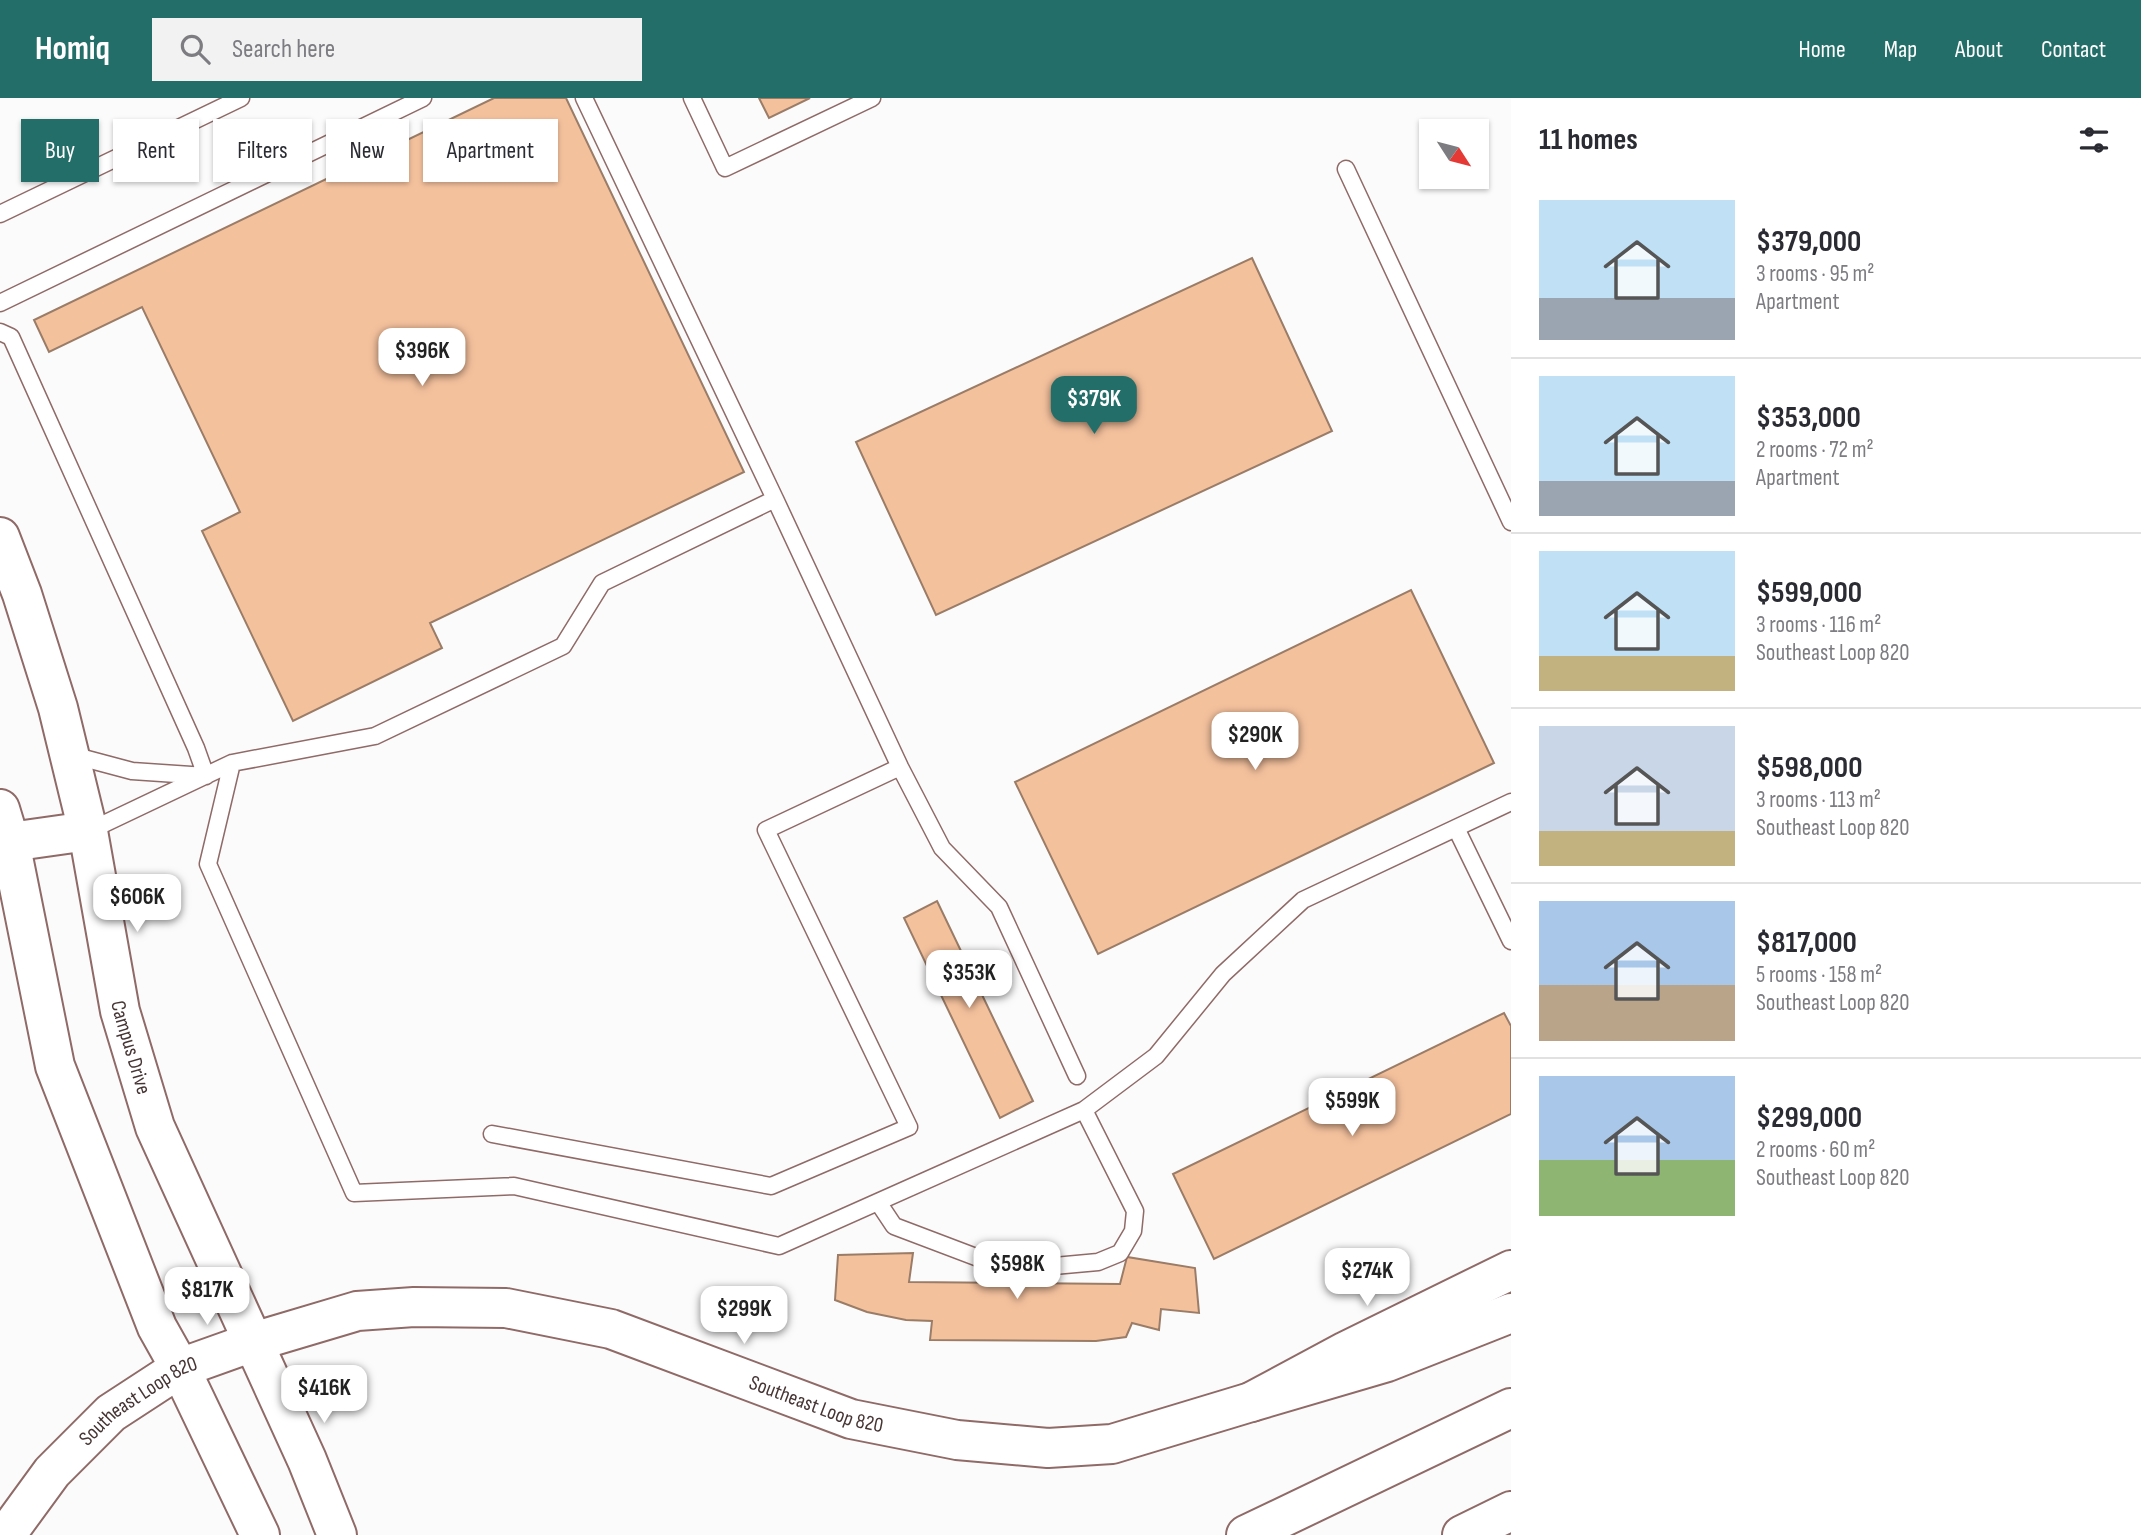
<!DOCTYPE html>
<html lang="en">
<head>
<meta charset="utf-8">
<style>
	:root { --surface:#fff; --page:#f2f2f3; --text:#2b2b33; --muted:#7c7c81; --line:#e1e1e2; --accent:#246e69 }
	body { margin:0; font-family:"Sofia Sans Condensed",sans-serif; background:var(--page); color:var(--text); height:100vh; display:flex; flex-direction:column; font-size:26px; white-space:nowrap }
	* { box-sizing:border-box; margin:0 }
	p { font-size:23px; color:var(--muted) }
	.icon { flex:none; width:38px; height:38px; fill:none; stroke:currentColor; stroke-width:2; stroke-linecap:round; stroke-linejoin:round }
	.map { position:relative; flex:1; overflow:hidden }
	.sheet { display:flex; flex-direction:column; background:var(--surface); width:630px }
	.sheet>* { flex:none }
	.top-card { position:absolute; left:21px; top:21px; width:665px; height:63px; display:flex; gap:14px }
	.needle { width:46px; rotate:126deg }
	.controls { position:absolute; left:1419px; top:21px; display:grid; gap:14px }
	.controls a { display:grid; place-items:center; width:70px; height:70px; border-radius:0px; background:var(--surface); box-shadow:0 2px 5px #0004; font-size:35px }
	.price { position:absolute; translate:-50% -60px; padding:0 16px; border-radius:14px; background:#fff; color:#222; font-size:23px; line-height:46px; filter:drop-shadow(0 2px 4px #0008) }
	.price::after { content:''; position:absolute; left:50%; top:42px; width:21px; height:16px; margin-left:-10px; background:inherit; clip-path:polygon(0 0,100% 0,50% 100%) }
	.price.selected { background:var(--accent); color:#fff }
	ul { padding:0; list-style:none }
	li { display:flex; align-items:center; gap:21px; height:175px; padding:0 28px }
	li+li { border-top:2px solid var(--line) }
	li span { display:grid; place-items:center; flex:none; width:196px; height:140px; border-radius:0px; color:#555 }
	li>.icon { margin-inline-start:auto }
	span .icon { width:84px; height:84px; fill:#fffc; stroke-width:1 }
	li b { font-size:30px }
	h2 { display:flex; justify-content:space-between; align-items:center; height:84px; padding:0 28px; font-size:30px }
	.tag { padding:0 24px; border-radius:0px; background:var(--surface); box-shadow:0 2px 5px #0004; font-size:24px; line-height:63px }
	.tag.selected { background:var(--accent); color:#fff }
	header { display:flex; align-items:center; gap:42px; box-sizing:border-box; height:98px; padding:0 35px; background:var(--accent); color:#fff }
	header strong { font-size:33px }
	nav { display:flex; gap:38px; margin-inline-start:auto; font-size:24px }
	.search { width:490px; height:63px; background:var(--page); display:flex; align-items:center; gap:18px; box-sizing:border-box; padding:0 24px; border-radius:0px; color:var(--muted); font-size:26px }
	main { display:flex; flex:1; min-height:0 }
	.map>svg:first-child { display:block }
</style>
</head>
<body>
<header>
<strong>Homiq</strong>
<div class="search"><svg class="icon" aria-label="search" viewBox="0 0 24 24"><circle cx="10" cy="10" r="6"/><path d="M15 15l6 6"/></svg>Search here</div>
<nav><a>Home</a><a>Map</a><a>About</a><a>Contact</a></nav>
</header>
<main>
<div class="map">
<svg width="1511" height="1437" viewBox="0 0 1511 1437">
	<rect width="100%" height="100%" fill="#fbfbfb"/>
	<path fill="#f4c19d" stroke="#9a7c67" stroke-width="2" d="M 494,0 L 566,0 L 744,374 L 430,525 L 442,550 L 293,623 L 202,433 L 240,414 L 142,209 L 49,254 L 34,222 Z
		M 759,0 L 810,0 L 769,20 Z
		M 1252,160 L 1332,333 L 936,517 L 856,344 Z
		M 1411,492 L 1494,665 L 1098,856 L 1015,684 Z
		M 937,803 L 1033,1003 L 1000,1020 L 904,820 Z
		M 1504,915 L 1511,928 L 1511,1016 L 1214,1161 L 1173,1076 Z
		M 913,1155 L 909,1184 L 1120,1186 L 1127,1159 L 1195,1170 L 1199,1215 L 1161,1211 L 1159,1232 L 1132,1225 L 1126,1239 L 1096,1243 L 930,1242 L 932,1223 L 906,1222 L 867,1214 L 835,1202 L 838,1157 Z"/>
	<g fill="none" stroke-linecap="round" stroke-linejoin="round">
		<defs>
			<path id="lane" d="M 692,0 L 725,70 L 872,0
				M 1346,71 L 1511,424
				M 0,116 L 241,0
				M 0,205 L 423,0
				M 0,234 L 11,239 L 196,650 L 206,678 L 132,673 L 72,657
				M 775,401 L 900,669 L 942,750 L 999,809 L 1077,978
				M 232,665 L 208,766 L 354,1095 L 514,1088 L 779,1148 L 1084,1012 L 1156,958 L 1223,876 L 1303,802 L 1511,704
				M 1456,730 L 1511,843
				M 89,733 L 232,665 L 375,638 L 563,548 L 602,485 L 775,401 L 584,0
				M 492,1036 L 771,1088 L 909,1029 L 766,732 L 900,669
				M 878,1104 L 894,1128 L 1010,1172 L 1098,1164 L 1120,1155 L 1133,1133 L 1135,1113 L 1084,1012"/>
			<g id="secondary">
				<path id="s1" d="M 0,439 L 22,496 L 58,610 L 88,733 L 120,913 L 155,1029 L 307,1362 L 337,1437"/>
				<path d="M 0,711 L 10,744 L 55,968 L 157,1229 L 180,1270 L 260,1437"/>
				<path d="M 10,744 L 88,733"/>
				<path id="s2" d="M 6,1437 L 52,1374 L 111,1315 L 180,1270 L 253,1244 L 357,1213 L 414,1209 L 506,1210 L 611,1231 L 851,1321 L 957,1342 L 1048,1350 L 1112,1346 L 1251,1304 L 1346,1253 L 1511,1172"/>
			</g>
			<path id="highway" d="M 1251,1304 L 1387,1264 L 1511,1215
				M 1246,1437 L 1511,1310
				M 1462,1437 L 1511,1413"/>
		</defs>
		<use href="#lane" stroke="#8f6a67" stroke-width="19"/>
		<use href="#secondary" stroke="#8f6a67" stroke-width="42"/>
		<use href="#highway" stroke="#8f6a67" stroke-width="42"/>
		<use href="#lane" stroke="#fff" stroke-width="16"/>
		<use href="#secondary" stroke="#fff" stroke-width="38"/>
		<use href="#highway" stroke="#fff" stroke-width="38"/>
	</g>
	<g text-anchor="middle" stroke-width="5" stroke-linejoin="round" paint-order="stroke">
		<g font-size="21" fill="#463534" stroke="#fff">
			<text dy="7" stroke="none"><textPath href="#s1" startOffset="528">Campus Drive</textPath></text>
			<text dy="7" stroke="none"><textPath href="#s2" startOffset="905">Southeast Loop 820</textPath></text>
			<text dy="7" stroke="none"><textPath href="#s2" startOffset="191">Southeast Loop 820</textPath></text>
		</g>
	</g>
</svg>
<div class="controls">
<a><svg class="needle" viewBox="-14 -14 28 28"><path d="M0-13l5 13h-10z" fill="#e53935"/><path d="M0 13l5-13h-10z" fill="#7c7c81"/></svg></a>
</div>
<b class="price" style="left:422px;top:290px">$396K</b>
<b class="price selected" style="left:1094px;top:338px">$379K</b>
<b class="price" style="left:1255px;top:674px">$290K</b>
<b class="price" style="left:137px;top:836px">$606K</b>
<b class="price" style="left:969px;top:912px">$353K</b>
<b class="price" style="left:1352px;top:1040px">$599K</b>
<b class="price" style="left:1017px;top:1203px">$598K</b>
<b class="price" style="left:1367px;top:1210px">$274K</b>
<b class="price" style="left:207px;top:1229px">$817K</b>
<b class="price" style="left:744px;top:1248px">$299K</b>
<b class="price" style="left:324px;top:1327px">$416K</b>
<div class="top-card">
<a class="tag selected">Buy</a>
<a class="tag">Rent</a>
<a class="tag">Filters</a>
<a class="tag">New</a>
<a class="tag">Apartment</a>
</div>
</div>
<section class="sheet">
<h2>11 homes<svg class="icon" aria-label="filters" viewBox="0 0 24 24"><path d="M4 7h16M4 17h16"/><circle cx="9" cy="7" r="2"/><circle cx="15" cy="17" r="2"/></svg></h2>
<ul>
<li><span style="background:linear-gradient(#bfe0f5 70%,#9aa5b1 0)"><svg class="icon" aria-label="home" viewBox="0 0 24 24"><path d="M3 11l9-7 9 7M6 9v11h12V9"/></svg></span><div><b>$379,000</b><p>3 rooms · 95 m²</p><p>Apartment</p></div></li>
<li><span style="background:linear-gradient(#bfe0f5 75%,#9aa5b1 0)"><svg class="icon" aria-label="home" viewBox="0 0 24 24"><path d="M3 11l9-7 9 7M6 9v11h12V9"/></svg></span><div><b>$353,000</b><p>2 rooms · 72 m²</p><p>Apartment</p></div></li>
<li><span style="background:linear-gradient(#bfe0f5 75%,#c2b280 0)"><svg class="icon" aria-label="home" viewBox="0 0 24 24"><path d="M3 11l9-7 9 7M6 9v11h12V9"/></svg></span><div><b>$599,000</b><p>3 rooms · 116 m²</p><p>Southeast Loop 820</p></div></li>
<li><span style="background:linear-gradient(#c9d6e8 75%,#c2b280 0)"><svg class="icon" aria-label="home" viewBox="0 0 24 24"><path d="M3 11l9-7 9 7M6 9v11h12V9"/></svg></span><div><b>$598,000</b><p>3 rooms · 113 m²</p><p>Southeast Loop 820</p></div></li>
<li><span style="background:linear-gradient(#a9c7e8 60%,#b9a48a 0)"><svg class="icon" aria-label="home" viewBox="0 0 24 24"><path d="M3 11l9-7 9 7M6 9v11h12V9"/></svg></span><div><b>$817,000</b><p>5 rooms · 158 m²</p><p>Southeast Loop 820</p></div></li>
<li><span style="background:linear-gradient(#a9c7e8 60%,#8fb573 0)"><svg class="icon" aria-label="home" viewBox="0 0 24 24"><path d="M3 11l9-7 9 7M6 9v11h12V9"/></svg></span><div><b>$299,000</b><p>2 rooms · 60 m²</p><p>Southeast Loop 820</p></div></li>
</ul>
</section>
</main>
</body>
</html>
